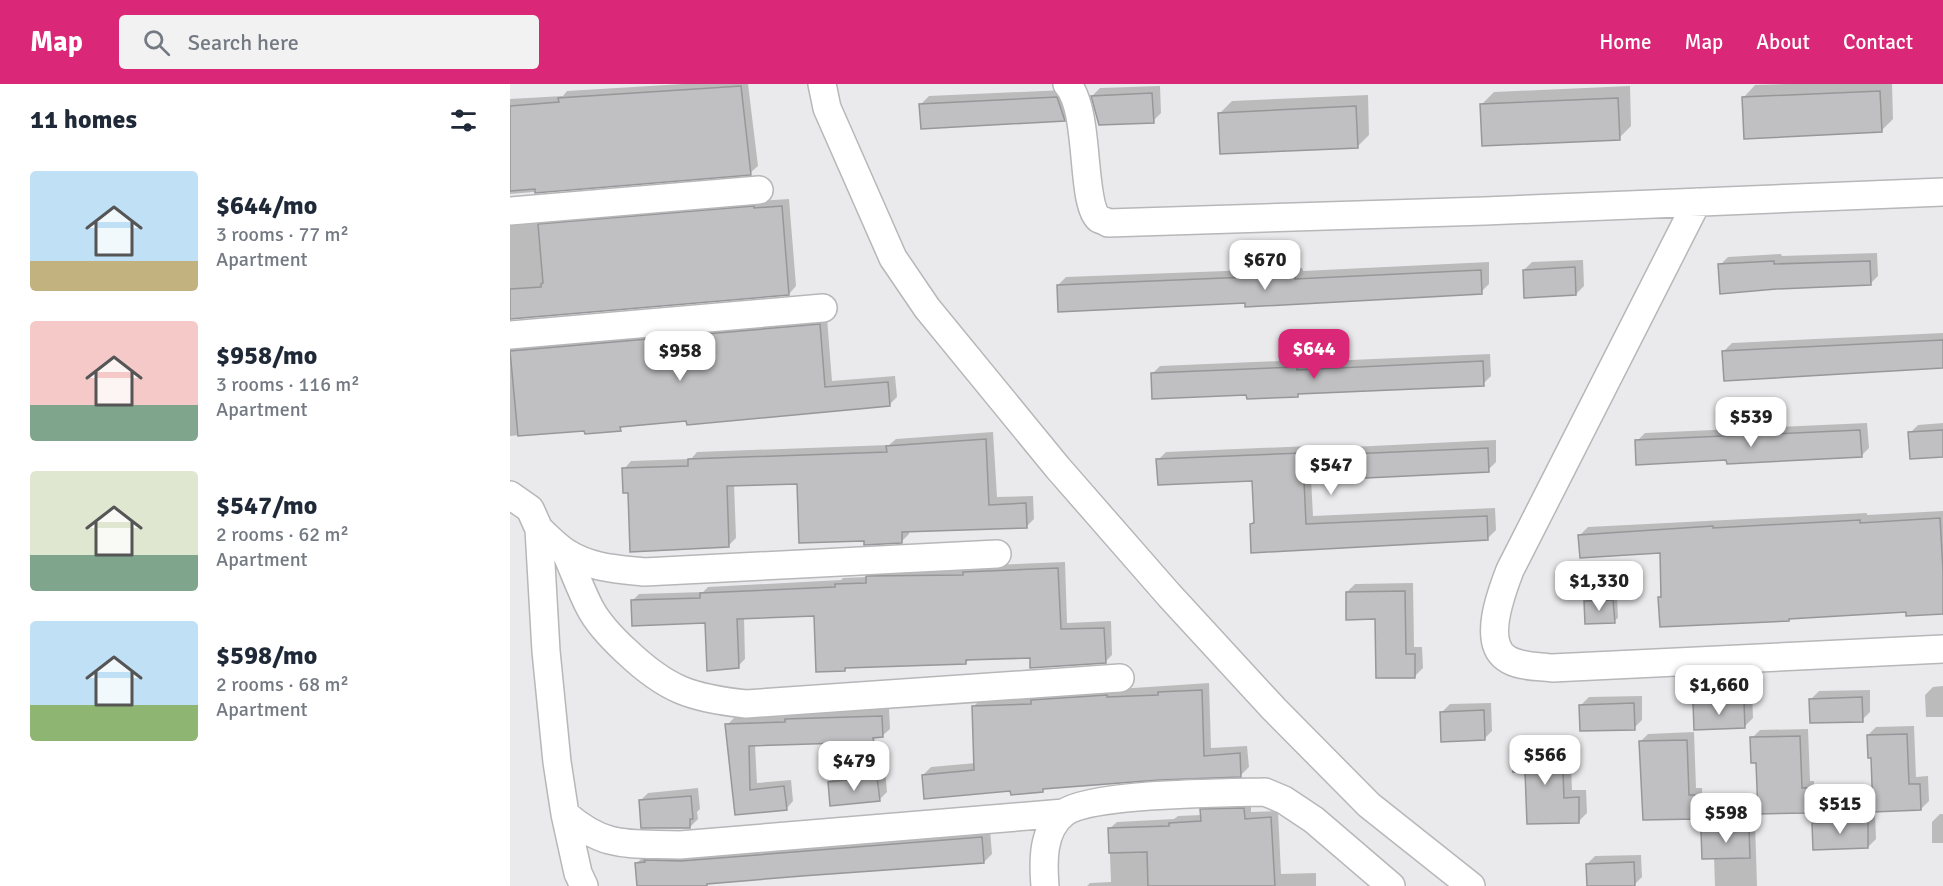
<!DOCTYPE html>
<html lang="en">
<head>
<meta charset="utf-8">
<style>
	:root { --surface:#fff; --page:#f2f2f3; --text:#1f2937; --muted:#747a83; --accent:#db2777 }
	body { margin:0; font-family:Signika,sans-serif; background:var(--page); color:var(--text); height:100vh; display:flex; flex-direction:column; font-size:22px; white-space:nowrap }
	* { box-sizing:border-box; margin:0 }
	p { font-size:20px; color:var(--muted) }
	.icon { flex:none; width:33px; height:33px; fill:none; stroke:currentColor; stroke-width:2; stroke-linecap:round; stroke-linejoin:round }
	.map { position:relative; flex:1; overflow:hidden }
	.details { display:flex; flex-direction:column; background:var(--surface); width:510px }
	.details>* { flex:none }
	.price { position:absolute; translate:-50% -51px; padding:0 14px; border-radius:12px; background:#fff; color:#222; font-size:20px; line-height:39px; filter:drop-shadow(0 2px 3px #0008) }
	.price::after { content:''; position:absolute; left:50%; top:36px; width:18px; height:14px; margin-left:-9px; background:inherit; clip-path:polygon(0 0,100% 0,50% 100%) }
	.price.current { background:var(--accent); color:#fff }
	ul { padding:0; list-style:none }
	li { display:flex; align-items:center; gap:18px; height:150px; padding:0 30px }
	li span { display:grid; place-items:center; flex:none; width:168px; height:120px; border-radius:6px; color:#555 }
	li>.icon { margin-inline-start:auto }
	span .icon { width:72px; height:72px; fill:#fffc; stroke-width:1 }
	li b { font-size:26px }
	h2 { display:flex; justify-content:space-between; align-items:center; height:72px; padding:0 30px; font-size:26px }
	header { display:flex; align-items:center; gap:36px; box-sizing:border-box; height:84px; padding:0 30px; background:var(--accent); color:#fff }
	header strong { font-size:28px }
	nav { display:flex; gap:33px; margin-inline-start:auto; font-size:21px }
	.search { width:420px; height:54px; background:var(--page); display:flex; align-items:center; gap:15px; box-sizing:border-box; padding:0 21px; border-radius:6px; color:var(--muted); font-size:22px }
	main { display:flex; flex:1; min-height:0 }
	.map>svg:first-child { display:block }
</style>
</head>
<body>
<header>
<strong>Map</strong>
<div class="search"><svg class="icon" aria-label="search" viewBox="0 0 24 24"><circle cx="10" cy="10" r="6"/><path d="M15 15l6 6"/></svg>Search here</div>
<nav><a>Home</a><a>Map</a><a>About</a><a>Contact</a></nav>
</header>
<main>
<section class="details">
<h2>11 homes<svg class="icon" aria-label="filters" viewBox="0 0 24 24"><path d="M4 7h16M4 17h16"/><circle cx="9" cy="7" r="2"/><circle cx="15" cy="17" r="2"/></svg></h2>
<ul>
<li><span style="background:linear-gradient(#bfe0f5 75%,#c2b280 0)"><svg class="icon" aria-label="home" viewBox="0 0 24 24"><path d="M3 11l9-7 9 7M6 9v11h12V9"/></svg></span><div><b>$644/mo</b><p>3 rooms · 77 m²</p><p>Apartment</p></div></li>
<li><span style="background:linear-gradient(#f6c9c9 70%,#7fa58c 0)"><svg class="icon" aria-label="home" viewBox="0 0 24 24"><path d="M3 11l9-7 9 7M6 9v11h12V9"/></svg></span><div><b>$958/mo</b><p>3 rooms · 116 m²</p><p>Apartment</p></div></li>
<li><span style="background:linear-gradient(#dfe7d0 70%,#7fa58c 0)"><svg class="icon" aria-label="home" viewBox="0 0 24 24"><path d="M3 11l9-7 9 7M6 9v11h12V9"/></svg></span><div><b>$547/mo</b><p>2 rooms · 62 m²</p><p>Apartment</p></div></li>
<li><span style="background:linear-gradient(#bfe0f5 70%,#8fb573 0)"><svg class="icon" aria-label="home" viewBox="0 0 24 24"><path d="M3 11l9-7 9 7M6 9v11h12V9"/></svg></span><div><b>$598/mo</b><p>2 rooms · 68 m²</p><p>Apartment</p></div></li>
</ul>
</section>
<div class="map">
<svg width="1433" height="802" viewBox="0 0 1433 802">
	<rect width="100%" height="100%" fill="#eaeaec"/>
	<path fill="#0003" d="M 173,0 L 238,0 L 248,82 L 240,89 L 0,110 L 0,15 L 53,12 L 57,7 Z
		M 1277,0 L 1382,0 L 1383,35 L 1371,47 L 1234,13 L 1245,1 Z
		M 650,2 L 651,29 L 643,37 L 582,12 L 590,4 Z
		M 1120,2 L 1121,42 L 1109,54 L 972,20 L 984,8 Z
		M 554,6 L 562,28 L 554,36 L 411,20 L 419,12 Z
		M 858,11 L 859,51 L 848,62 L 710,29 L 722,17 Z
		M 279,115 L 286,202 L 279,210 L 0,234 L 0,134 Z
		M 1367,169 L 1368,192 L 1360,200 L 1210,181 L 1218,173 L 1271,170 L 1272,172 Z
		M 1073,176 L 1074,202 L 1066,210 L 1014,186 L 1022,178 Z
		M 979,178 L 979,200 L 971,208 L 736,218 L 548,201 L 556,193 L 792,184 L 793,187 Z
		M 317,234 L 322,297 L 385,292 L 387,313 L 379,321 L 114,341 L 110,345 L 76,345 L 0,352 L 0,258 Z
		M 1433,249 L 1433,282 L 1214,267 L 1222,259 Z
		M 980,270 L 981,292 L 973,300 L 790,309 L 788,311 L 738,310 L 642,290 L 650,282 L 794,276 L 794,278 Z
		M 1357,339 L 1359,364 L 1351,372 L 1218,375 L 1127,357 L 1135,349 Z
		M 1433,339 L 1433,372 L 1400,349 L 1408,341 Z
		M 483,348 L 487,413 L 523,412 L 524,435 L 516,443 L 399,446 L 399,450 L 391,458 L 356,455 L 289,398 L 224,400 L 226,454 L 218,462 L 119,408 L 114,385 L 121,377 L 181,375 L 187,368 L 379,361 L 386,355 Z
		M 986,356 L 986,378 L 978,386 L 801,395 L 803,432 L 985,424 L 986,446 L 978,454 L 741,440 L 745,436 L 743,396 L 648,376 L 656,368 L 800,362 L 800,365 Z
		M 1433,427 L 1433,529 L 1397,527 L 1281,533 L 1279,536 L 1150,513 L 1153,510 L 1151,468 L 1070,451 L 1078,443 L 1357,429 L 1357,431 Z
		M 555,478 L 557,539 L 601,537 L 602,571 L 595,578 L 521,572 L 460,575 L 455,579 L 338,582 L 335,586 L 305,531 L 234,533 L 235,575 L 228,582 L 197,537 L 122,517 L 129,510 L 193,508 L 198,503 L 331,496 L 333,494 L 357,493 L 364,486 Z
		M 903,499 L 904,563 L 912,563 L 913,584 L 905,592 L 866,534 L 837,508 L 845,500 Z
		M 1107,513 L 1108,534 L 1104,537 L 1075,518 L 1079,514 Z
		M 699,599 L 701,664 L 737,662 L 739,683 L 731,691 L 649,694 L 535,704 L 532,706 L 502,706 L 413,691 L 421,683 L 466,679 L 464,622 L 472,614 Z
		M 1433,602 L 1433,633 L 1416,633 L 1415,611 L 1423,603 Z
		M 1360,606 L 1360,628 L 1352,636 L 1301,615 L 1309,607 Z
		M 1242,610 L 1243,634 L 1235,642 L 1185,620 L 1193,612 Z
		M 1132,612 L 1132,636 L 1124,644 L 1071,621 L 1079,613 Z
		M 981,619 L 982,647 L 974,655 L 932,628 L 940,620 Z
		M 379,625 L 380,645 L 372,652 L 367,652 L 363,656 L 245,661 L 247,699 L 281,696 L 283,717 L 276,725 L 226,729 L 217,641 L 224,634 L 280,632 L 284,628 Z
		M 1404,642 L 1406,693 L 1418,692 L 1419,717 L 1411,725 L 1362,672 L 1358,651 L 1366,643 Z
		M 1298,645 L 1300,697 L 1304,697 L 1305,719 L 1297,727 L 1247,677 L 1242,654 L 1250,646 Z
		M 1184,648 L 1186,704 L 1192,704 L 1193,726 L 1185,734 L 1130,658 L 1138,650 Z
		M 1060,655 L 1062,706 L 1076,706 L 1077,729 L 1069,737 L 1017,686 L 1004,664 L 1012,656 Z
		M 375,686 L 377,708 L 369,716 L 319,699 L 327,691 Z
		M 188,704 L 190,725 L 187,728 L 188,735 L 180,743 L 130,717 L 138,709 Z
		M 741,717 L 741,728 L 768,727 L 771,790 L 806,789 L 806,802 L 577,802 L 580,799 L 601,798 L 599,745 L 607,738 L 664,735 L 668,732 L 692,731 L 692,726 L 699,719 Z
		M 1365,730 L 1366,755 L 1358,763 L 1303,740 L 1311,732 Z
		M 1430,730 L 1433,730 L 1433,759 L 1422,759 L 1422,738 Z
		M 1245,739 L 1247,802 L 1205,802 L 1204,773 L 1193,747 L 1200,740 Z
		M 480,746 L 482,770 L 474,778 L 412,781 L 171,802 L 128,802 L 127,779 L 135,771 Z
		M 1131,771 L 1132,793 L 1124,801 L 1078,802 L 1077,780 L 1085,772 Z"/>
	<path fill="#c0c0c2" stroke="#979799" stroke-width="1.5" d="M 231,2 L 241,91 L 25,109 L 25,105 L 0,107 L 0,22 L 49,18 L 48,14 Z
		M 1370,7 L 1372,48 L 1234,55 L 1232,13 Z
		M 642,9 L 644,39 L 589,41 L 581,12 Z
		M 547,13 L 555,37 L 411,45 L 409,20 Z
		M 1108,14 L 1110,56 L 972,62 L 970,20 Z
		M 846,22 L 848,64 L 710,70 L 708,29 Z
		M 244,122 L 244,124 L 272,122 L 279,211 L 0,235 L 0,205 L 31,203 L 31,200 L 33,199 L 28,140 Z
		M 1264,177 L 1264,180 L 1360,177 L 1361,201 L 1266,205 L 1210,210 L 1208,180 Z
		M 1065,183 L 1066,211 L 1014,214 L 1013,186 Z
		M 971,186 L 972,210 L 735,223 L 735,219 L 548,228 L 547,201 L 785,191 L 785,195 Z
		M 310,240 L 315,303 L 378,298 L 380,322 L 177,341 L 176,337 L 110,343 L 111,347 L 75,350 L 74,347 L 8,352 L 0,267 Z
		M 1433,256 L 1433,284 L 1214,297 L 1212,267 Z
		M 973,277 L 974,302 L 788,310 L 788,313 L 737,315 L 736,311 L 642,315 L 641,289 L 787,283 L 787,286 Z
		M 1350,346 L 1352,373 L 1217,380 L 1216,376 L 1126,381 L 1125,356 Z
		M 1433,346 L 1433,373 L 1400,375 L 1398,348 Z
		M 476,355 L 479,421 L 516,419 L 517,444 L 392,448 L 392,459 L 354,461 L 354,457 L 289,459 L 287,400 L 217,402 L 219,463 L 120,468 L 118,409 L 113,409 L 112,384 L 178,382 L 178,375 L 377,368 L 376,362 Z
		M 978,364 L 979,388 L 794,397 L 796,440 L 977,432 L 978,456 L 741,469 L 740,440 L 744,439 L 742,397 L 648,401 L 646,375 L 792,369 L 793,372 Z
		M 1430,434 L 1433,487 L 1433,530 L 1396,532 L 1396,528 L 1279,535 L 1279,537 L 1150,543 L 1148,513 L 1151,513 L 1150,469 L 1070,474 L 1068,451 L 1203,442 L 1203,444 L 1350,436 L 1350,439 Z
		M 548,484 L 551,545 L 594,544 L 596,579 L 520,584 L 520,574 L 456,576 L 456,580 L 335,584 L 335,587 L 306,588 L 304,532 L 227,535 L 229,584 L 197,587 L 195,539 L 122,542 L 121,516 L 190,514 L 190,509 L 325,503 L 325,500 L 356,499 L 356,492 L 453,491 L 453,488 Z
		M 895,507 L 896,570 L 905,570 L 905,594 L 866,594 L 865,535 L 836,536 L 836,508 Z
		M 1103,516 L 1105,539 L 1075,540 L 1074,517 Z
		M 692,606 L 694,672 L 730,669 L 731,693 L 649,696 L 533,705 L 533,708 L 501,711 L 500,707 L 414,715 L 412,691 L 464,686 L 462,622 L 521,620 L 521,616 L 597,611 L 597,613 L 648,611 L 648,608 Z
		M 1352,613 L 1353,638 L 1300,639 L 1299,615 Z
		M 1234,618 L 1235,644 L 1184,646 L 1183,619 Z
		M 1124,619 L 1125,646 L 1070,647 L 1069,621 Z
		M 974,626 L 975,656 L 931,658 L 930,628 Z
		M 372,632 L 373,653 L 363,654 L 364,658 L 239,662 L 240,706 L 274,702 L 277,726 L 225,731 L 215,640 L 275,638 L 275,635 Z
		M 1397,650 L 1399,700 L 1410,700 L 1411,726 L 1363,728 L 1361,674 L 1358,674 L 1357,651 Z
		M 1290,652 L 1292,704 L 1297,704 L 1297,729 L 1248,730 L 1246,679 L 1241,679 L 1240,653 Z
		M 1177,656 L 1179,711 L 1185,711 L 1186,735 L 1133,736 L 1129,657 Z
		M 1052,662 L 1054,714 L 1069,713 L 1069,739 L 1017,740 L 1015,688 L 1003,688 L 1002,664 Z
		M 367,693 L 370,717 L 320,722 L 318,698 Z
		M 181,712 L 183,735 L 180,735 L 180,744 L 131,744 L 129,716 Z
		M 734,724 L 735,735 L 761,733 L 765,802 L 638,802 L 637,768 L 599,769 L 598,744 L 659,742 L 659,739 L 691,737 L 690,725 Z
		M 1358,737 L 1358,764 L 1303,766 L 1302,739 Z
		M 1239,745 L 1240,774 L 1192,775 L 1191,747 Z
		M 472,753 L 474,779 L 292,792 L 197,800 L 197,802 L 127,802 L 125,779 L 135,778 L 134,776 L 171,777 Z
		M 1124,778 L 1125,802 L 1077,802 L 1076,780 Z"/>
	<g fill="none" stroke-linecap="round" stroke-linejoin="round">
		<defs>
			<path id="minor" d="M 312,0 L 317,24 L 383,174 L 417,224 L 548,384 L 659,511 L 764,625 L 859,721 L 961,802
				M 557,0 C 581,26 570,119 589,135 C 592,136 595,137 598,139 L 975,127 L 1433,108
				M 1187,118 L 1000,486 C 992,507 972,557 996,574 C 1008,583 1028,582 1042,584 L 1433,565
				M 0,127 L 249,106
				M 0,251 L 313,224
				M 0,411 L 20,425 L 29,445 L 36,567 L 47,678 L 55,730 L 68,789 L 74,802
				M 29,445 C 38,453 47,463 57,469 C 81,484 107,485 134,488 L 487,470
				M 56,469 C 64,487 71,507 80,524 C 89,541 103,555 116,567 C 157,606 181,614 236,620 L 610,594
				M 55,730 C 96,766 120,759 170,761 L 554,729
				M 535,802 C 533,778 532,746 554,729 C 581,709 716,709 755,708 L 774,716 L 804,736 L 881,802"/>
		</defs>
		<use href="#minor" stroke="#b7b7b9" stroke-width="30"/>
		<use href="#minor" stroke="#fff" stroke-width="27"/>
	</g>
</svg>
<b class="price" style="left:755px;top:207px">$670</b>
<b class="price current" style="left:804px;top:296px">$644</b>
<b class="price" style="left:170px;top:298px">$958</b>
<b class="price" style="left:1241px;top:364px">$539</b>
<b class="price" style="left:821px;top:412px">$547</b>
<b class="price" style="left:1089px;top:528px">$1,330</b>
<b class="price" style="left:1209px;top:632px">$1,660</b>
<b class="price" style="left:1035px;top:702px">$566</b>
<b class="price" style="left:344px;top:708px">$479</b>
<b class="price" style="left:1330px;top:751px">$515</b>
<b class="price" style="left:1216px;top:760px">$598</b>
</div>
</main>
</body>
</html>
